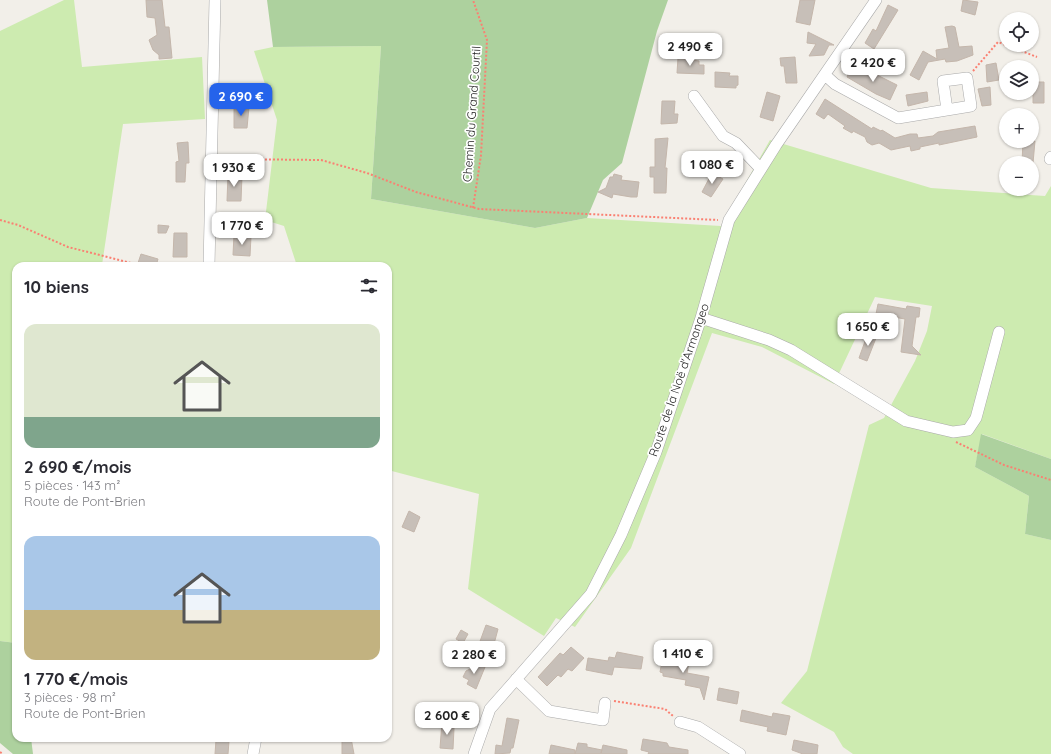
<!DOCTYPE html>
<html lang="fr">
<head>
<meta charset="utf-8">
<style>
	:root { --surface:#fff; --page:#f2f2f3; --text:#2b2b33; --muted:#7c7c81; --accent:#2563eb }
	body { margin:0; font-family:Quicksand,sans-serif; background:var(--page); color:var(--text); height:100vh; display:flex; flex-direction:column; font-size:15px; white-space:nowrap }
	* { box-sizing:border-box; margin:0 }
	p { font-size:13px; color:var(--muted) }
	.icon { flex:none; width:22px; height:22px; fill:none; stroke:currentColor; stroke-width:2; stroke-linecap:round; stroke-linejoin:round }
	.map { position:relative; flex:1; overflow:hidden }
	.panel { position:absolute; left:12px; top:262px; width:380px; height:480px; display:flex; flex-direction:column; background:var(--surface); border-radius:12px; box-shadow:0 1px 3px #0004 }
	.panel>* { flex:none }
	.tools { position:absolute; left:999px; top:12px; display:grid; gap:8px }
	.tools a { display:grid; place-items:center; width:40px; height:40px; border-radius:50%; background:var(--surface); box-shadow:0 1px 3px #0004; font-size:20px }
	.price { position:absolute; translate:-50% -34px; padding:0 9px; border-radius:8px; background:#fff; color:#222; font-size:13px; line-height:26px; filter:drop-shadow(0 1px 2px #0008) }
	.price::after { content:''; position:absolute; left:50%; top:24px; width:12px; height:9px; margin-left:-6px; background:inherit; clip-path:polygon(0 0,100% 0,50% 100%) }
	.price.on { background:var(--accent); color:#fff }
	ul { padding:0; list-style:none }
	li { display:grid; align-content:center; gap:8px; height:212px; padding:0 12px }
	li span { display:grid; place-items:center; height:124px; border-radius:12px; color:#555 }
	li>.icon { margin-inline-start:auto }
	span .icon { width:72px; height:72px; fill:#fffc; stroke-width:1 }
	li b { font-size:17px }
	h2 { display:flex; justify-content:space-between; align-items:center; height:48px; padding:0 12px; font-size:17px }
	.map>svg:first-child { display:block }
</style>
</head>
<body>
<div class="map">
<svg width="1051" height="754" viewBox="0 0 1051 754">
	<rect width="100%" height="100%" fill="#f2efe9"/>
	<path fill="#cdebb0" d="M 64,0 L 74,0 L 82,67 L 202,57 L 205,119 L 123,124 L 102,265 L 104,266 L 16,266 L 16,643 L 0,641 L 0,31 Z
		M 381,46 L 371,199 L 535,228 L 587,218 L 721,226 L 770,140 L 931,188 L 1045,196 L 1051,186 L 1051,459 L 982,434 L 975,467 L 1029,496 L 1025,534 L 1051,540 L 1051,754 L 853,754 L 843,747 L 834,732 L 781,703 L 807,671 L 869,425 L 884,418 L 915,361 L 927,331 L 932,306 L 875,297 L 834,384 L 762,347 L 712,333 L 631,548 L 575,627 L 556,618 L 544,636 L 468,589 L 479,494 L 388,470 L 388,266 L 297,266 L 284,226 L 265,220 L 277,120 L 254,51 L 273,47 Z"/>
	<path fill="#add19e" d="M 267,0 L 668,0 L 657,31 L 622,163 L 603,180 L 587,218 L 535,228 L 371,199 L 381,46 L 273,47 Z
		M 981,434 L 1051,459 L 1051,540 L 1025,534 L 1029,496 L 975,467 Z
		M 0,641 L 16,643 L 16,738 L 31,738 L 33,754 L 13,754 L 0,743 Z"/>
	<path fill="#c7bfb8" stroke="#c4b6ab" d="M 146,0 L 162,0 L 165,27 L 169,27 L 172,58 L 159,59 L 159,55 L 153,50 L 149,40 L 157,35 L 155,18 L 147,17 Z
		M 800,0 L 815,0 L 810,25 L 796,22 Z
		M 963,0 L 978,2 L 975,15 L 961,11 Z
		M 888,5 L 898,10 L 874,49 L 865,43 L 873,29 L 876,31 Z
		M 952,26 L 955,27 L 959,47 L 972,46 L 973,55 L 957,61 L 946,62 L 945,59 L 928,62 L 919,80 L 910,75 L 923,51 L 937,59 L 936,50 L 949,48 L 945,27 Z
		M 808,32 L 834,45 L 829,45 L 824,55 L 809,56 L 816,44 L 807,43 Z
		M 795,57 L 797,83 L 786,83 L 784,66 L 781,66 L 780,58 Z
		M 678,58 L 699,61 L 699,65 L 704,65 L 704,74 L 677,73 Z
		M 996,63 L 999,80 L 987,82 L 986,65 Z
		M 852,66 L 875,79 L 877,75 L 897,85 L 890,100 L 876,94 L 847,77 Z
		M 715,72 L 730,73 L 729,76 L 738,76 L 738,85 L 736,86 L 736,88 L 715,87 Z
		M 1033,82 L 1044,82 L 1044,103 L 1033,103 Z
		M 990,87 L 991,105 L 982,106 L 978,89 Z
		M 767,92 L 780,96 L 773,121 L 760,117 Z
		M 927,92 L 928,101 L 908,106 L 906,95 Z
		M 825,99 L 872,129 L 873,127 L 881,131 L 882,130 L 895,138 L 910,134 L 917,134 L 918,138 L 933,136 L 938,132 L 975,126 L 977,137 L 939,145 L 939,143 L 920,147 L 920,149 L 911,151 L 910,146 L 891,150 L 879,143 L 872,145 L 867,142 L 865,137 L 853,131 L 852,133 L 843,128 L 845,126 L 828,114 L 824,119 L 816,114 Z
		M 662,101 L 675,101 L 674,114 L 678,114 L 677,123 L 661,124 Z
		M 234,106 L 249,107 L 247,128 L 234,128 Z
		M 668,138 L 665,168 L 667,168 L 666,193 L 654,193 L 654,177 L 650,177 L 650,167 L 655,167 L 655,139 Z
		M 1023,141 L 1035,141 L 1033,163 L 1022,163 Z
		M 188,142 L 189,163 L 186,163 L 185,182 L 176,182 L 176,162 L 179,161 L 177,143 Z
		M 712,173 L 723,179 L 711,197 L 702,192 Z
		M 614,174 L 622,176 L 621,180 L 639,182 L 637,197 L 631,197 L 613,194 L 612,198 L 598,192 L 606,188 L 610,177 L 613,177 Z
		M 228,175 L 242,175 L 241,201 L 227,201 Z
		M 219,224 L 239,225 L 239,234 L 219,232 Z
		M 158,225 L 169,226 L 166,233 L 158,233 Z
		M 174,233 L 187,233 L 187,257 L 173,257 Z
		M 234,235 L 251,236 L 250,256 L 233,255 Z
		M 141,254 L 158,259 L 156,266 L 138,263 Z
		M 878,304 L 906,309 L 907,306 L 920,308 L 919,317 L 916,317 L 912,346 L 921,355 L 901,352 L 905,319 L 876,314 Z
		M 868,333 L 875,334 L 876,338 L 867,361 L 859,358 Z
		M 409,511 L 420,517 L 414,532 L 402,527 Z
		M 486,625 L 498,629 L 494,644 L 491,643 L 490,647 L 479,644 Z
		M 461,630 L 468,634 L 463,643 L 456,639 Z
		M 571,647 L 584,658 L 572,671 L 568,669 L 561,677 L 558,675 L 547,686 L 538,677 L 560,653 L 563,655 Z
		M 617,652 L 643,657 L 641,669 L 614,667 L 612,675 L 586,670 L 588,658 L 608,661 L 609,657 L 615,658 Z
		M 663,656 L 689,662 L 687,673 L 709,677 L 704,700 L 700,688 L 685,685 L 686,680 L 663,676 L 663,673 L 660,672 Z
		M 474,662 L 485,667 L 476,689 L 467,684 L 469,680 L 463,677 L 466,671 L 472,668 Z
		M 719,688 L 739,692 L 737,704 L 717,700 Z
		M 742,710 L 772,717 L 773,713 L 790,716 L 786,735 L 767,731 L 768,727 L 740,721 Z
		M 507,718 L 519,720 L 513,748 L 511,748 L 510,753 L 495,754 L 496,745 L 502,746 Z
		M 442,722 L 452,724 L 452,728 L 454,728 L 453,749 L 440,748 Z
		M 342,738 L 351,738 L 354,754 L 342,754 Z
		M 643,739 L 667,743 L 669,747 L 688,750 L 688,754 L 648,754 L 649,752 L 641,750 Z
		M 216,740 L 229,741 L 228,754 L 215,754 Z
		M 794,740 L 818,745 L 817,754 L 803,754 L 792,750 Z
		M 578,743 L 587,744 L 587,747 L 602,750 L 601,753 L 603,745 L 627,750 L 627,754 L 575,754 Z
		M 551,745 L 575,750 L 575,754 L 549,754 Z"/>
	<g fill="none" stroke-linecap="round" stroke-linejoin="round">
		<defs>
			<path id="minor" d="M 825,75 L 835,84 L 898,118 L 971,106 L 967,78 L 943,81 L 947,110
				M 694,96 L 723,136 L 736,143 L 761,169
				M 1050,159 L 1051,157
				M 209,266 L 215,0
				M 701,318 L 769,340 L 791,350 L 906,421 L 953,432 L 968,430 L 976,418 L 999,332
				M 516,679 L 549,711 L 603,720 L 605,703
				M 680,722 L 698,727 L 740,754
				M 253,754 L 256,738
				M 474,754 L 490,709 L 591,594 L 621,535 L 656,452 L 701,318 L 729,220 L 776,145 L 876,0"/>
		</defs>
		<use href="#minor" stroke="#a9a9a9" stroke-width="12"/>
		<path stroke="#fa8072" stroke-width="2" stroke-dasharray="2 2" stroke-linecap="butt" d="M 1006,45 L 1037,57
			M 973,71 L 998,42 L 1006,45
			M 221,159 L 321,160 L 367,173 L 416,192 L 479,209 L 718,220
			M 473,208 L 481,155 L 487,40 L 473,0
			M 0,220 L 18,225 L 68,247 L 143,266
			M 956,442 L 1004,465 L 1051,480
			M 614,701 L 665,709 L 673,716
			M 0,752 L 3,754"/>
		<use href="#minor" stroke="#fff" stroke-width="11"/>
	</g>
	<g text-anchor="middle" stroke-width="3.5" stroke-linejoin="round" paint-order="stroke">
		<g font-size="12" fill="#222" stroke="#fff">
			<text transform="translate(472 114) rotate(-86)" y="4">Chemin du Grand Courtil</text>
			<text transform="translate(679 380) rotate(-71)" y="4">Route de la Noë d'Armangeo</text>
		</g>
	</g>
</svg>
<div class="tools">
<a><svg class="icon" aria-label="locate" viewBox="0 0 24 24"><circle cx="12" cy="12" r="6"/><path d="M12 2v4M12 18v4M2 12h4M18 12h4"/></svg></a>
<a><svg class="icon" aria-label="layers" viewBox="0 0 24 24"><path d="M12 4l9 5-9 5-9-5zM3 14l9 5 9-5"/></svg></a>
<a>+</a>
<a>−</a>
</div>
<b class="price" style="left:690px;top:67px">2 490 €</b>
<b class="price" style="left:873px;top:83px">2 420 €</b>
<b class="price on" style="left:241px;top:117px">2 690 €</b>
<b class="price" style="left:712px;top:185px">1 080 €</b>
<b class="price" style="left:234px;top:188px">1 930 €</b>
<b class="price" style="left:242px;top:246px">1 770 €</b>
<b class="price" style="left:868px;top:347px">1 650 €</b>
<b class="price" style="left:683px;top:674px">1 410 €</b>
<b class="price" style="left:474px;top:675px">2 280 €</b>
<b class="price" style="left:447px;top:736px">2 600 €</b>
<section class="panel">
<h2>10 biens<svg class="icon" aria-label="filters" viewBox="0 0 24 24"><path d="M4 7h16M4 17h16"/><circle cx="9" cy="7" r="2"/><circle cx="15" cy="17" r="2"/></svg></h2>
<ul>
<li><span style="background:linear-gradient(#dfe7d0 75%,#7fa58c 0)"><svg class="icon" aria-label="home" viewBox="0 0 24 24"><path d="M3 11l9-7 9 7M6 9v11h12V9"/></svg></span><div><b>2 690 €/mois</b><p>5 pièces · 143 m²</p><p>Route de Pont-Brien</p></div></li>
<li><span style="background:linear-gradient(#a9c7e8 60%,#c2b280 0)"><svg class="icon" aria-label="home" viewBox="0 0 24 24"><path d="M3 11l9-7 9 7M6 9v11h12V9"/></svg></span><div><b>1 770 €/mois</b><p>3 pièces · 98 m²</p><p>Route de Pont-Brien</p></div></li>
</ul>
</section>
</div>
</body>
</html>
